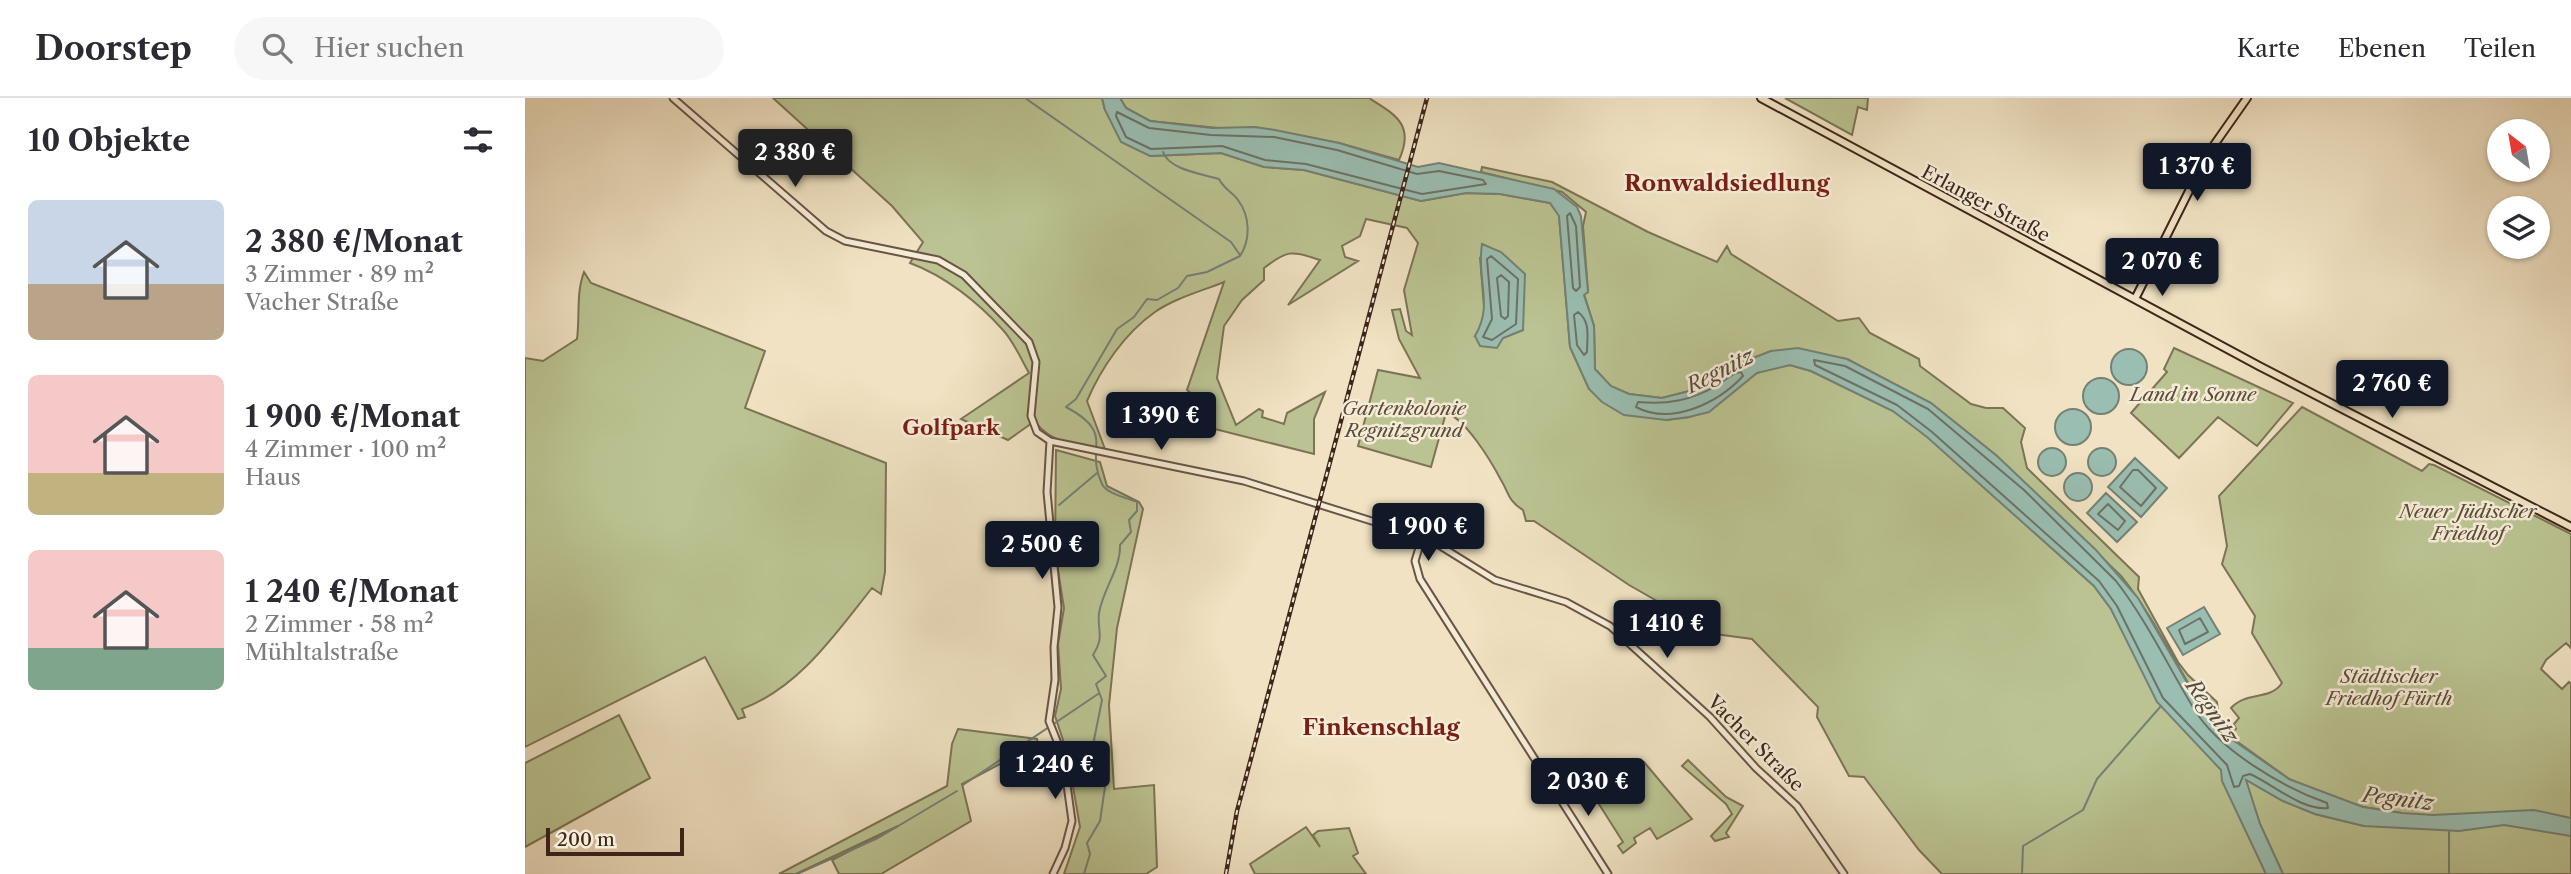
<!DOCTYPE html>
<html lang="de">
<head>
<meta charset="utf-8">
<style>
	:root { --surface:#fff; --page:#f7f7f7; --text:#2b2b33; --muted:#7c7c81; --line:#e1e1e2; --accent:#111827 }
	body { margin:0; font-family:"Libre Caslon Text",serif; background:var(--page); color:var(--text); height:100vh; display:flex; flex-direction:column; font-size:26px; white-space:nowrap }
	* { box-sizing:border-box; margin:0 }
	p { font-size:23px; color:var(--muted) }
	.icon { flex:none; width:38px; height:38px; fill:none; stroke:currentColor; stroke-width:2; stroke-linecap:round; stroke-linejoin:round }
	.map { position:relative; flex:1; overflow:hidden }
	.details { display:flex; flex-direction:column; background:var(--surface); width:525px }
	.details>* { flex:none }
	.needle { width:46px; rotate:329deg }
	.controls { position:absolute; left:1962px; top:21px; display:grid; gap:14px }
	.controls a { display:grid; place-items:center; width:63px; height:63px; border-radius:50%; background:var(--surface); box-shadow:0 2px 5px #0004; font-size:35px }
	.scale { position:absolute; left:21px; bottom:18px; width:138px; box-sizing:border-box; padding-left:7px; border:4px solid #3e251a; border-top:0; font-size:19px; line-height:24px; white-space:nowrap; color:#3e251a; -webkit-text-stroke:5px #f5ecd7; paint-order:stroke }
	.price { position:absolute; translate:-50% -60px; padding:0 16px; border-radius:7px; background:var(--accent); color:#fff; font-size:23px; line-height:46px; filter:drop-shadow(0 2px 4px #0008) }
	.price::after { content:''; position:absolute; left:50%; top:42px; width:21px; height:16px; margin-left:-10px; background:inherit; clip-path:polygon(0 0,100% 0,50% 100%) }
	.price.active { background:#222; color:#fff }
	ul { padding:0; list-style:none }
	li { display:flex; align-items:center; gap:21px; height:175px; padding:0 28px }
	li span { display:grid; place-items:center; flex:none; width:196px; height:140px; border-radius:10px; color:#555 }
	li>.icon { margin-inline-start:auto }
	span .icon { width:84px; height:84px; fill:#fffc; stroke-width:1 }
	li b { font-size:30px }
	h2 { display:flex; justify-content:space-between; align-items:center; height:84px; padding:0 28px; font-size:30px }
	header { display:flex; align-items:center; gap:42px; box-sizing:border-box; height:98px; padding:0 35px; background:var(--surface); border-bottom:2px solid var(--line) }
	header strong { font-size:33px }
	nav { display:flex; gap:38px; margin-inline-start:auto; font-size:24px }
	.search { width:490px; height:63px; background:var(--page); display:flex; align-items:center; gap:18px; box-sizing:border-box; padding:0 24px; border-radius:38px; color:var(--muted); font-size:26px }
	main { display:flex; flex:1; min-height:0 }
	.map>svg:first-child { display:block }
</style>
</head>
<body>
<header>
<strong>Doorstep</strong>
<div class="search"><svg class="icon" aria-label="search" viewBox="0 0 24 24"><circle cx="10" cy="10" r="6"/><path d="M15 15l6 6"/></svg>Hier suchen</div>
<nav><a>Karte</a><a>Ebenen</a><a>Teilen</a></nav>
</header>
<main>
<section class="details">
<h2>10 Objekte<svg class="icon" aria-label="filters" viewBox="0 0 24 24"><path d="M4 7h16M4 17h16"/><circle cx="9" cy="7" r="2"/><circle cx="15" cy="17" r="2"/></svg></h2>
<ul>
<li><span style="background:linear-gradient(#c9d6e8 60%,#b9a48a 0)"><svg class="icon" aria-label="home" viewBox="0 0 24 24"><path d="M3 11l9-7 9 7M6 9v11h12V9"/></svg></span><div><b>2 380 €/Monat</b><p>3 Zimmer · 89 m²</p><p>Vacher Straße</p></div></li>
<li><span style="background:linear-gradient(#f6c9c9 70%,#c2b280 0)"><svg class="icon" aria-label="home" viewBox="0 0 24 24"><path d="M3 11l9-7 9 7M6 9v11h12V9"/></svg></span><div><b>1 900 €/Monat</b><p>4 Zimmer · 100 m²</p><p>Haus</p></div></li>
<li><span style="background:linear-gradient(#f6c9c9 70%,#7fa58c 0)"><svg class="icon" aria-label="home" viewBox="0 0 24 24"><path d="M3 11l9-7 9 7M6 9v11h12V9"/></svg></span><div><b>1 240 €/Monat</b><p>2 Zimmer · 58 m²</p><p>Mühltalstraße</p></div></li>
</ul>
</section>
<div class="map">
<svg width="2046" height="776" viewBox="0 0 2046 776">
	<rect width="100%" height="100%" fill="#f0e2c2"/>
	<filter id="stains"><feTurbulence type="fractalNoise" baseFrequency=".00286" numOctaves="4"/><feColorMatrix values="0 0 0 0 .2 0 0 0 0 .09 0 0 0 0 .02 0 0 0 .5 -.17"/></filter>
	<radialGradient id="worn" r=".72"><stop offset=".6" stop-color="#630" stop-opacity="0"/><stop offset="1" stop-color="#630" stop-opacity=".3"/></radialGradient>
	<path fill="#bbc392" stroke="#7c7456" stroke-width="2" fill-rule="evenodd" d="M 248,0 L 577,0 L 580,12 L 625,58 L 696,55 L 739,69 L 779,72 L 896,103 L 941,95 L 975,96 L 1025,105 L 1034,117 L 1045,249 L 1064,291 L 1141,322 L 1165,319 L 1232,275 L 1247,269 L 1265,267 L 1286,273 L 1368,313 L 1403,339 L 1569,488 L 1586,511 L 1627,590 L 1696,671 L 1741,776 L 1417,776 L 1394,752 L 1339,679 L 1324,678 L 1292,619 L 1293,609 L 1227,541 L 1190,536 L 1104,487 L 1009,423 L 1001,423 L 998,412 C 983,403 984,395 976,382 C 966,363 940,320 921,315 L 906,369 L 833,348 L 853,272 L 895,280 L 874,241 L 867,212 L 875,211 L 881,233 L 887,237 L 879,192 L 893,145 L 882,130 L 841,121 L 835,138 L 817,148 L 820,159 L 833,163 L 763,207 L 795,162 C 766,153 764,151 739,170 L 739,182 L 717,202 L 699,228 L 692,280 L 711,327 L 734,311 L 738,313 L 737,319 L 759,326 L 762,315 L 800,294 L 789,321 L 789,356 L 674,327 L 678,305 L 662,292 L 699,184 C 677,193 650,200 630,214 C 600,235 576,270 562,303 L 580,351 C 556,349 524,345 510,323 L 483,342 L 436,321 L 504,275 C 496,261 489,244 478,232 C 453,204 420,178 385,165 L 398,144 L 367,108 ZM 955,159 L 998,232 L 978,240 L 950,238 L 960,221 Z
		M 595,0 L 844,0 C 871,17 890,27 874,62 L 814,45 L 729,29 L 712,32 L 625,23 L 601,10 Z
		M 1260,0 L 1343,0 L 1342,12 L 1333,9 L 1327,37 Z
		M 957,69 L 1027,84 L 1123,134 L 1192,164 L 1202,148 L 1206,156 L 1313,223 L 1334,220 L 1345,235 L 1394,261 L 1395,268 L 1446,306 L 1461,310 L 1478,310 L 1500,330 L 1496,344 L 1502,370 L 1614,479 L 1613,491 L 1653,564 L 1663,577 L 1692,604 L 1695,634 C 1658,585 1635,526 1596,478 L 1472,358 L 1406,305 L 1322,261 L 1246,253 L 1205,269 L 1192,280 L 1169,292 L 1137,300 L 1104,296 L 1086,289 L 1070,271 L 1069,228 L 1059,196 L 1063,194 L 1058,128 L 1061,114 L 1037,94 L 956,74 Z
		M 59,174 L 66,185 L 240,253 L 220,310 L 361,365 L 360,474 L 356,496 L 347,490 C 311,535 274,590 217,611 L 220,619 L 213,621 L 180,559 L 0,649 L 0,260 L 18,263 L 52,241 C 55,218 51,195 59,174 Z
		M 1649,250 L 1768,305 L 1732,348 L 1693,319 L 1654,360 L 1606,315 L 1642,274 L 1639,271 Z
		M 1777,309 L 1897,373 L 1904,366 L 1909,367 L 2046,436 L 2046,550 L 2041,545 L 2021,562 L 2016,571 L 2037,591 L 2044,584 L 2046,586 L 2046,776 L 1758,776 L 1735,726 L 1720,681 L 1758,703 L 1790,716 L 1839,728 L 1877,715 L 1838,709 L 1793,695 L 1764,681 L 1703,637 L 1711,631 L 1709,626 L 1714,620 L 1706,610 C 1721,593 1745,603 1757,585 L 1727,535 L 1730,518 L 1697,466 L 1702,448 L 1694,398 Z
		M 531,352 L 575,364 L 582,388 L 614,404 L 618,411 L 592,530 L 584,607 L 589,691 L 629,687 L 632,769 L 621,776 L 539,776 L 555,729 L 542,654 L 530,618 L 536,591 L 533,546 L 539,510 L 530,454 Z
		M 94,617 L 125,680 L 0,749 L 0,665 Z
		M 433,631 L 512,641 L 513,646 L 437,686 L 446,723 L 356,776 L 314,776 L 307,762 L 373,728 L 271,776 L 254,776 L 422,688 L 427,646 Z
		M 1163,662 L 1201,699 L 1218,708 L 1201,735 L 1204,739 L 1190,743 L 1186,738 L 1207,716 L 1201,706 L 1157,668 Z
		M 1119,664 L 1167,721 L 1132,741 L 1125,730 L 1109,740 L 1111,745 L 1098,755 L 1093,748 L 1098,744 L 1065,692 L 1080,681 Z
		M 781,729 L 795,749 L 788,737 L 793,733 L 824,730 L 833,755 L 828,758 L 841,776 L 730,776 L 725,766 Z"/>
	<path fill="#9abeb1" stroke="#758175" stroke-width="2" d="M 577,0 L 595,0 L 601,10 L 625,23 L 687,30 L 729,29 L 750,32 L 814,45 L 893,69 L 914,65 L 1029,91 L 1052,109 L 1056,118 L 1063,194 L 1059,197 L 1069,228 L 1070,271 L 1086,288 L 1104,296 L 1137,300 L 1168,292 L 1192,280 L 1205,269 L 1246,253 L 1273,250 L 1322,261 L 1406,305 L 1472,358 L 1571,452 L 1613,500 L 1675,607 L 1695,633 L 1764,681 L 1838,709 L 1877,715 L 1908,717 L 2009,712 L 2046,720 L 2046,738 L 1979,727 L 1934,733 L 1839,728 L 1790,716 L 1758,703 L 1721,682 L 1735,726 L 1758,776 L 1741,776 L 1697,683 L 1696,672 L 1632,604 L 1586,511 L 1569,488 L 1402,339 L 1368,313 L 1286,273 L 1265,267 L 1232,275 L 1184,314 L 1164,319 L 1141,322 L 1099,317 L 1077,304 L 1064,291 L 1045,249 L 1034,118 L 1025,105 L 975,96 L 941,95 L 896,103 L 779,72 L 739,69 L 696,55 L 625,58 L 596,44 L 580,12 Z
		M 957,146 L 976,154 L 1000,176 L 998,232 L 978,240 L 972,250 L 955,248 L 950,238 C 969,206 951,182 957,146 Z
		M1586 269a18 18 0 1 1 36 0a18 18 0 1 1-36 0Z
		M1558 298a18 18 0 1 1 36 0a18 18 0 1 1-36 0Z
		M1530 329a18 18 0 1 1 36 0a18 18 0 1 1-36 0Z
		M1563 364a14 14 0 1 1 28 0a14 14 0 1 1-28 0Z
		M1513 364a14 14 0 1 1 28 0a14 14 0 1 1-28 0Z
		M 1610,360 L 1642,390 L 1616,419 L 1583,389 Z
		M1539 389a14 14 0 1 1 28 0a14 14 0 1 1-28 0Z
		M 1581,395 L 1612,424 L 1592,444 L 1562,415 Z
		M 1679,509 L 1695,536 L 1658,557 L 1642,530 Z"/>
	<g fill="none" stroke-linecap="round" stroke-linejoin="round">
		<path stroke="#6c7266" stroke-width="2" d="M 592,14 L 624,30 L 686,37 L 749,39 L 812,52 L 892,76 L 914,73 L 958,82 L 961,86 L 897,96 L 781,66 L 740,62 L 697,48 L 626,51 L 601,39 L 591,18 Z
			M 1045,115 L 1051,128 L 1055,189 L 1051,193 L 1048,190 L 1042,118 Z
			M 966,158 L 993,181 L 991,226 L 967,242 L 958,239 L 967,221 L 962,161 Z
			M 976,177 L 984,184 L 983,218 L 980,221 L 976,218 L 972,180 Z
			M 1053,214 C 1066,224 1062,239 1062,254 L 1059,257 L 1052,247 L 1049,217 Z
			M 1289,262 L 1320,268 L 1403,311 L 1499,392 L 1591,483 C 1622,523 1643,568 1669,611 C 1694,652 1757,689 1802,705 L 1803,710 C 1777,713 1748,686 1725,676 L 1718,678 L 1714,688 L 1709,689 L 1702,667 L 1638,600 L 1592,508 L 1574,483 L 1407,334 L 1372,307 L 1290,267 Z
			M 1216,274 L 1218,278 C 1193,305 1146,328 1111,309 L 1113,304 C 1143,307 1167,302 1193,287 C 1201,282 1206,275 1216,274 Z
			M 1608,372 L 1613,372 L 1631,390 L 1616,408 L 1595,389 Z
			M 1583,406 L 1600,423 L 1593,432 L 1573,416 Z
			M 1675,520 L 1683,534 L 1660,546 L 1654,532 Z"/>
		<path stroke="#758175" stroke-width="2" d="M 500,0 L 706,144 L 715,157
			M 534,407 L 572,375
			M 438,687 L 573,596
			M 1924,733 L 1924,776
			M 272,776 L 353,740 L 432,693
			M 559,776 L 565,756 L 562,745 L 575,723 L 581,682 L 569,642 L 577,602 L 571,586 L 581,578 L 568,557 C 580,538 572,533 574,515 C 578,491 596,470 595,447 L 606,434 L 604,422 L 612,413 L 612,404 C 602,400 582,396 577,386 C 559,349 592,336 541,309 L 551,301 L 592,231 L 609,219 L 622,201 L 632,202 L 653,190 L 662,178 L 682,174 L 715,158 C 726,141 725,118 713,102 C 707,94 699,91 694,81 C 678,76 644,72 638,54
			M 1497,776 L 1498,748 L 1558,712 L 1572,681 L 1636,608"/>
		<defs>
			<path id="minor" d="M 148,0 L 301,133 L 320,143 L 413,162 L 439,177 L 504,244 L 511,264 L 506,318 L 512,334 L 525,343 L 719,383 L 869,430 L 912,446 L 970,482 L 1041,504 L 1085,528 L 1185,619 L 1231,670 L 1272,708 L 1319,776
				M 525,343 L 522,394 L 533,509 L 529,549 L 530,582 L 524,623 L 538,658 L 547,723 L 540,750 L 528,776
				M 897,440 L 890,463 L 895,481 L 1083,776"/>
			<path id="major" d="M 1236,0 L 1734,268 L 2046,429
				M 1610,201 L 1682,57 L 1722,0"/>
		</defs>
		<use href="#minor" stroke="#6a5444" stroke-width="9"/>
		<use href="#major" stroke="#3e251a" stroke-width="10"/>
		<use href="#minor" stroke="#f5ecd7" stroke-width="5"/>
		<use href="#major" stroke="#f0e2c2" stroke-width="6"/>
		<defs>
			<path id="rail" d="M 701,776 L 712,713 L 902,0"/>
		</defs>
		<use href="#rail" stroke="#3e251a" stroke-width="4.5"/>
		<use href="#rail" stroke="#f5ecd7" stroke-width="2" stroke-dasharray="5" stroke-linecap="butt"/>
	</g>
	<g text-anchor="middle" stroke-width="5" stroke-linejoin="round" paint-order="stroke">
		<g font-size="19" fill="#3e251a" stroke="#f5ecd7">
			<text transform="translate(1461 105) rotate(28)" y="7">Erlanger Straße</text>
			<text transform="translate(1231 645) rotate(45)" y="7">Vacher Straße</text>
		</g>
		<g font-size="19" font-style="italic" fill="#5d4c38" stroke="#f5ecd7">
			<text x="1668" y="303">Land in Sonne</text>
			<text x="879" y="317">Gartenkolonie<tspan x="879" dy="22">Regnitzgrund</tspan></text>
			<text x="1943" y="420">Neuer Jüdischer<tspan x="1943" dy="22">Friedhof</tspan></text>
			<text x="1864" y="585">Städtischer<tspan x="1864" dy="22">Friedhof Fürth</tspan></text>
		</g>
		<g font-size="21" font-style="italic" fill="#554b40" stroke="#f5ecd7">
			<text transform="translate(1195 273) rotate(-27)" y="7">Regnitz</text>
			<text transform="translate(1687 613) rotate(54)" y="7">Regnitz</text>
			<text transform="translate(1873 701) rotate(7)" y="7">Pegnitz</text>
		</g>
		<g font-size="21" font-weight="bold" fill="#7a1f14" stroke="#f5ecd7">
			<text x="426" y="337">Golfpark</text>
		</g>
		<g font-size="23" font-weight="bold" fill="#7a1f14" stroke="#f5ecd7">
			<text x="1202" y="93">Ronwaldsiedlung</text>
			<text x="856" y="637">Finkenschlag</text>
		</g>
	</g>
	<rect width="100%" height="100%" filter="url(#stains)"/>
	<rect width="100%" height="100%" fill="url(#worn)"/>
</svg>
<div class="controls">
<a><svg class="needle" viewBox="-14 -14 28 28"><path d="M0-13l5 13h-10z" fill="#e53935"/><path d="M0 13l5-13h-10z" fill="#7c7c81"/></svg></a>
<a><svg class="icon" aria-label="layers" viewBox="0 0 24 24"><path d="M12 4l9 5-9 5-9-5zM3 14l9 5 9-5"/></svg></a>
</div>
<div class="scale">200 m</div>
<b class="price active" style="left:270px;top:91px">2 380 €</b>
<b class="price" style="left:1672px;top:105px">1 370 €</b>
<b class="price" style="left:1637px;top:200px">2 070 €</b>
<b class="price" style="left:1867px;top:322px">2 760 €</b>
<b class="price" style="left:636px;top:354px">1 390 €</b>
<b class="price" style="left:903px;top:465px">1 900 €</b>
<b class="price" style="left:517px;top:483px">2 500 €</b>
<b class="price" style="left:1142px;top:562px">1 410 €</b>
<b class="price" style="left:530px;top:703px">1 240 €</b>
<b class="price" style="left:1063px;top:720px">2 030 €</b>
</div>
</main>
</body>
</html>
